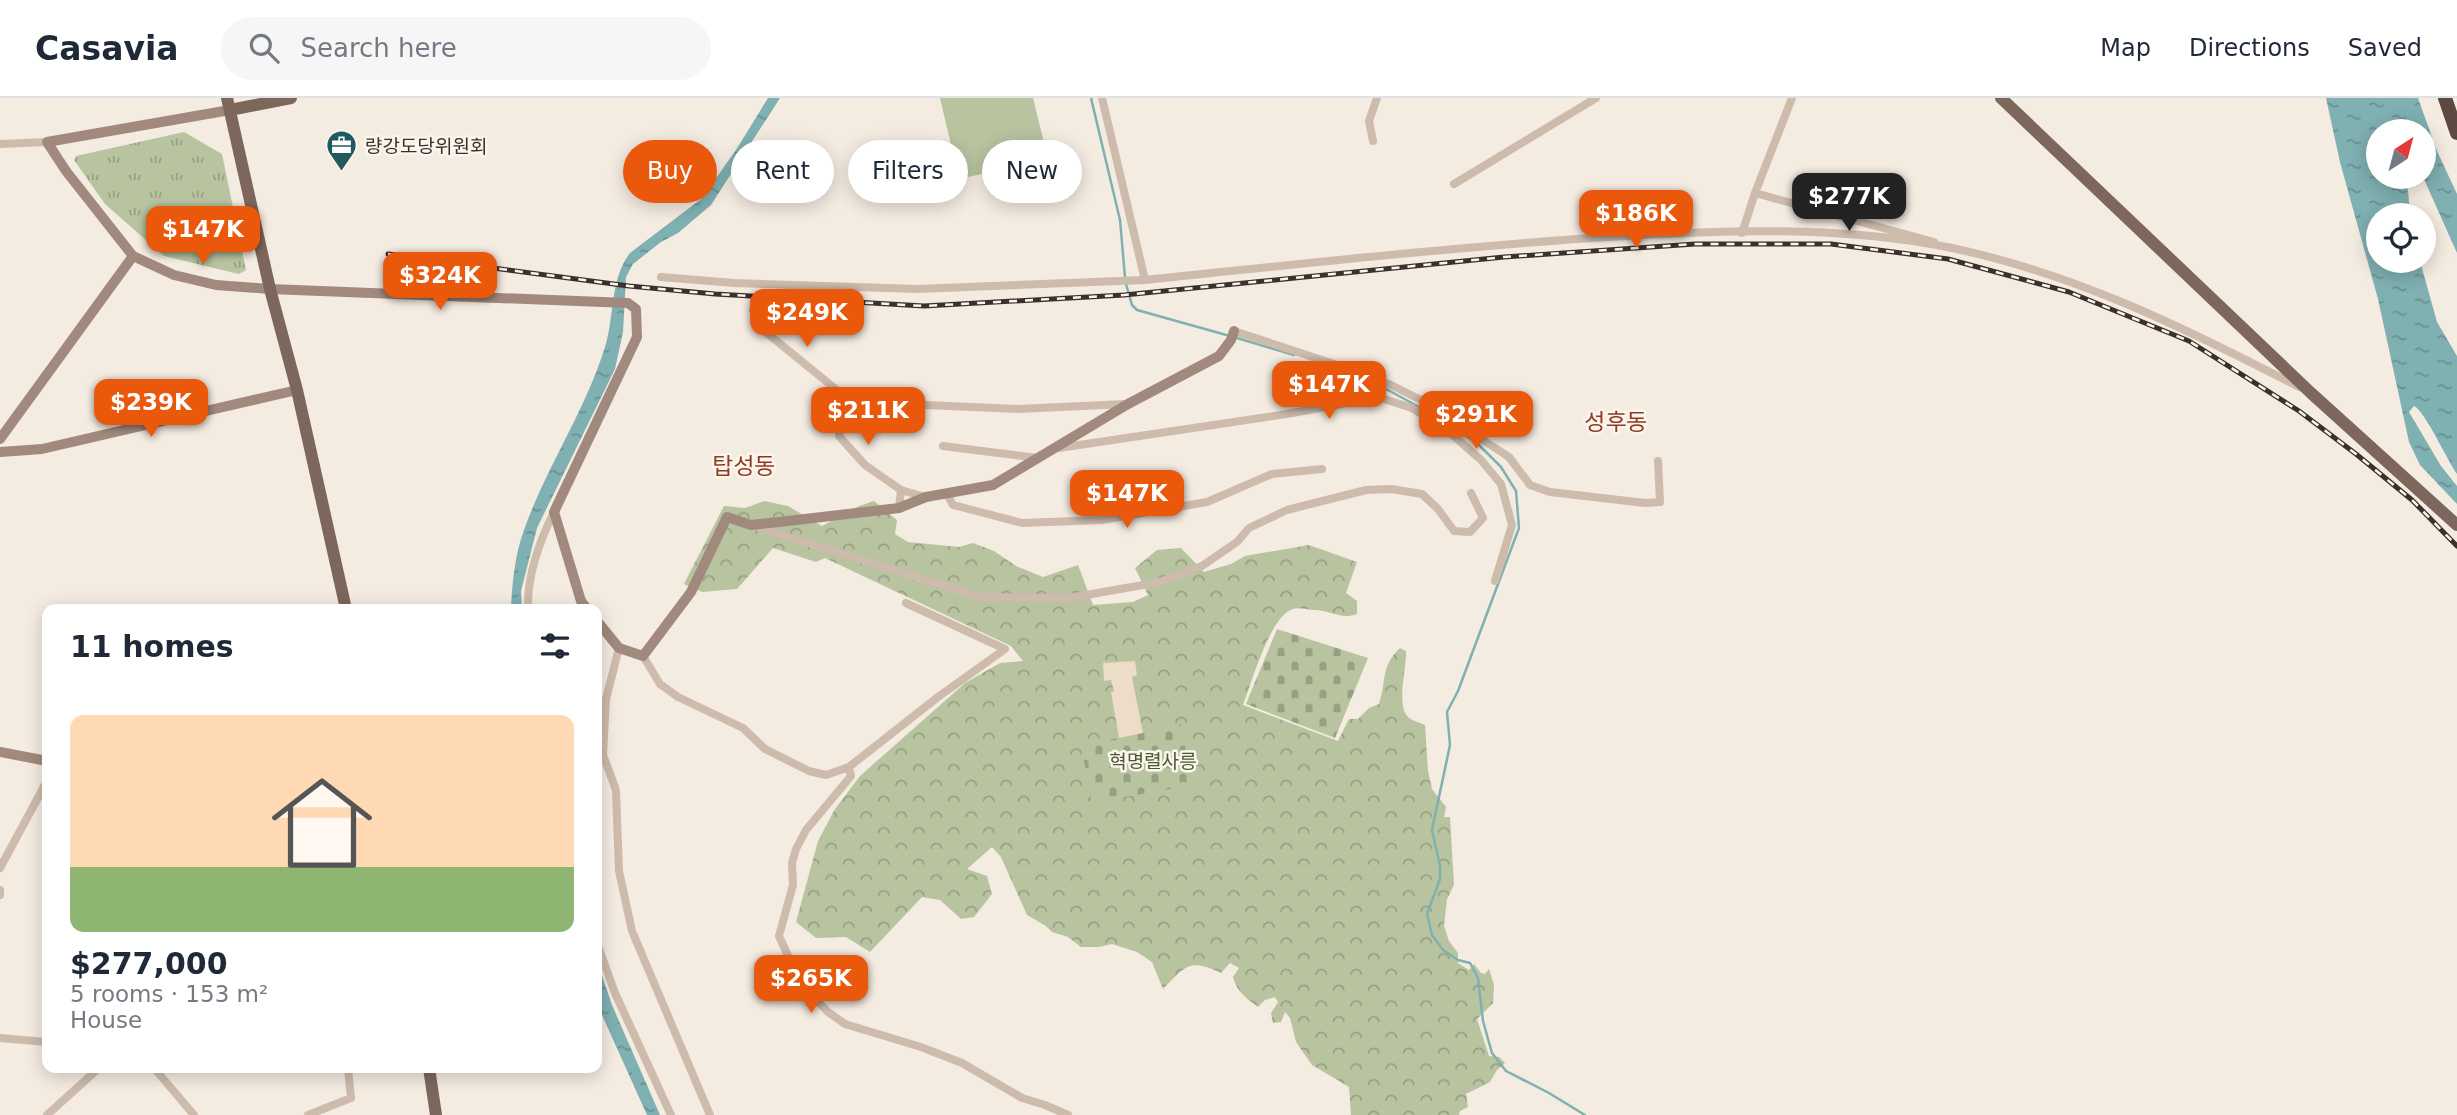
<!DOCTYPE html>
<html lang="en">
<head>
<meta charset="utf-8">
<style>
	:root { --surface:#fff; --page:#f6f6f7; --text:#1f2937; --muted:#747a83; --line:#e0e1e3; --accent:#ea580c }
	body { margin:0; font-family:"DejaVu Sans","Noto Sans KR",sans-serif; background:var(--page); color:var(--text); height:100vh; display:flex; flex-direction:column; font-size:26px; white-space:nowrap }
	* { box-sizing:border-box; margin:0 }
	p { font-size:23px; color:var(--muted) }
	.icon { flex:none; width:38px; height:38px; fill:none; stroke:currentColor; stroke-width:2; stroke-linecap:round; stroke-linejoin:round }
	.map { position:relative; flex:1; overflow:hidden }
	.drawer { position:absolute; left:42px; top:506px; width:560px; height:469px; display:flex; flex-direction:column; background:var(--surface); border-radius:14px; box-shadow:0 4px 18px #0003 }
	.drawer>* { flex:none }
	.top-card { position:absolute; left:623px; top:42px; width:665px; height:63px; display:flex; gap:14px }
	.needle { width:46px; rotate:36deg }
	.fabs { position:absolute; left:2366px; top:21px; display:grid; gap:14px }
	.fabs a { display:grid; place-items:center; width:70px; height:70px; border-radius:50%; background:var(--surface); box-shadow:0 4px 18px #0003; font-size:35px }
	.price { position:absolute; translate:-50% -60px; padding:0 16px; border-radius:14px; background:var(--accent); color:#fff; font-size:23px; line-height:46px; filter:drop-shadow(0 2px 4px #0008) }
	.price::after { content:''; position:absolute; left:50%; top:42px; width:21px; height:16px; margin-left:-10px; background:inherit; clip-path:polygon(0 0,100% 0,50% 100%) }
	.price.active { background:#222; color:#fff }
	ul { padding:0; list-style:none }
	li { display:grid; align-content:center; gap:14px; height:371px; padding:0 28px }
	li+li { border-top:2px solid var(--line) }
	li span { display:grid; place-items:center; height:217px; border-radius:14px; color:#555 }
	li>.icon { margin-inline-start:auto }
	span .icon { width:126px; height:126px; fill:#fffc; stroke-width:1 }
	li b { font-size:30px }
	h2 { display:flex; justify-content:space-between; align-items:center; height:84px; padding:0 28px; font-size:30px }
	.pill { padding:0 24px; border-radius:32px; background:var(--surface); box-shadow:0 4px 18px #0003; font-size:24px; line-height:63px }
	.pill.active { background:var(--accent); color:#fff }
	header { display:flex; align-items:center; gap:42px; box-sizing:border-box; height:98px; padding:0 35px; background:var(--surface); border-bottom:2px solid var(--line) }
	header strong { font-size:33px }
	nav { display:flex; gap:38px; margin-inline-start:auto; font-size:24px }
	.search { width:490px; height:63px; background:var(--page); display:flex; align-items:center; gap:18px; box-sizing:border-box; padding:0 24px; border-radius:38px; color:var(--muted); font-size:26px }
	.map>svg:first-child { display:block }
</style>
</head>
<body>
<header>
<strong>Casavia</strong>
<div class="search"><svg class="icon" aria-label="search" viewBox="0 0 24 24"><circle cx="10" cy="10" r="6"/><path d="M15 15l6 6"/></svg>Search here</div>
<nav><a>Map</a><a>Directions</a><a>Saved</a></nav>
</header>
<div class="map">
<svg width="2457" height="1017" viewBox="0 0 2457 1017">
	<defs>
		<pattern id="grass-tufts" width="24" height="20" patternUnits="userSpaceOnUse" patternTransform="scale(1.75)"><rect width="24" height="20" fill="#b8c4a0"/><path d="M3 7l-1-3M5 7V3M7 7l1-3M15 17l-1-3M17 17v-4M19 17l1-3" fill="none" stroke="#97a083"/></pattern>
		<pattern id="forest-crowns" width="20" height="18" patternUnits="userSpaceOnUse" patternTransform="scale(1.75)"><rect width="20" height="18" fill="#b8c4a0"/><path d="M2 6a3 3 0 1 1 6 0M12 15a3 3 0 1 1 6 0" fill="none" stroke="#97a083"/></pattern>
		<pattern id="cemetery-stones" width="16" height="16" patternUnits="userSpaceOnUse" patternTransform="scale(1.75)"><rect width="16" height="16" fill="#b8c4a0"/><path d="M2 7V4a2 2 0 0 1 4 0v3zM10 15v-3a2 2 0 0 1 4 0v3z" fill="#97a083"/></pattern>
		<pattern id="water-ripples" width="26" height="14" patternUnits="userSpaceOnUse" patternTransform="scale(1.75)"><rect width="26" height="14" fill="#7fb0b2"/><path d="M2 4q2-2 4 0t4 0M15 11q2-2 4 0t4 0" fill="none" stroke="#699091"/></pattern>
	</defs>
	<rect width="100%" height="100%" fill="#f4ebe1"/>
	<path fill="url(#grass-tufts)" d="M 184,34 L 222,56 L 246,172 L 239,176 L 164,158 L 105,106 L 74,62 L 76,58 Z"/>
	<path fill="url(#forest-crowns)" d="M 764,403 L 788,408 L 822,428 L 859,408 L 874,403 L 897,422 L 895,436 L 908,444 L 959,449 L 973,445 L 994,453 L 1016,468 L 1043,479 L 1078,467 L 1093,507 L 1133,504 L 1148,497 L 1135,470 L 1157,452 L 1181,450 L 1204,474 L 1231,466 L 1245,458 L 1309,447 L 1357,464 L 1346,495 L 1357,503 L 1357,516 C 1341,522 1330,512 1314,512 C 1308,512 1299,509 1293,511 C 1270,518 1252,584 1243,607 L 1338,643 L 1349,621 L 1358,621 L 1369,610 L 1379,606 C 1387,582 1380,569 1400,550 L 1406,553 C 1407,570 1395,608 1409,620 C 1413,623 1421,625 1425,627 L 1428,673 L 1432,691 L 1446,709 L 1444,719 L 1450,719 L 1454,787 L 1447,801 L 1444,828 L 1449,843 L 1458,855 L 1458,865 L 1469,872 L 1474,866 L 1481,875 L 1485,876 L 1489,871 L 1494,887 L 1493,905 L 1477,921 L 1489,958 L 1499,959 L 1505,965 L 1497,972 L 1490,984 L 1466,996 L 1468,1009 L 1460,1013 L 1459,1017 L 1351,1017 L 1349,989 L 1312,967 L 1296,944 L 1290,920 L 1285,914 L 1281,924 L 1273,925 L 1271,915 L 1278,904 L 1275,899 L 1265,902 L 1258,909 C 1246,900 1237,894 1233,879 L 1239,870 L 1230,865 L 1221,875 C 1189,860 1186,868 1163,891 L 1152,864 L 1137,854 L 1112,846 L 1099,849 L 1081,849 L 1068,839 L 1052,834 L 1046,828 L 1027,817 L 1001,759 L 992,749 L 967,771 L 987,778 L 992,796 L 974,819 L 961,821 L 940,802 L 922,799 L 870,854 L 846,839 L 816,840 L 796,824 L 818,743 L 835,711 L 860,678 L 965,585 L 1000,565 L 1023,563 L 1011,548 L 825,460 L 816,464 L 773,450 L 737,491 L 702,494 L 684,486 L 724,408 L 745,410 Z"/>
	<path fill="url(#cemetery-stones)" d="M 1277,531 L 1368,560 L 1335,640 L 1246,606 Z
		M 1181,626 L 1192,687 L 1092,705 L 1081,648 Z"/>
	<path fill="#b8c4a0" d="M 940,0 L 1033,0 L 1048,61 L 959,81 Z"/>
	<path fill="#ecdcc8" d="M 1135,563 L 1137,577 L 1132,579 L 1143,635 L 1119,640 L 1111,594 L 1114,593 L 1111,582 L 1104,583 L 1103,565 Z"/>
	<path fill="url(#water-ripples)" d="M 768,0 L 780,0 L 711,107 L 678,135 L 661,144 L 633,166 L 626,179 L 623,234 L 615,271 L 537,430 L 521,493 L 522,511 L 511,511 C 512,486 515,456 524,432 C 546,370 584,315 604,252 C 615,221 609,182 630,155 L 701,101 L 736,52 Z
		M 2326,0 L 2418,0 L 2437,53 L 2457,96 L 2457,155 L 2423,79 L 2424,33 L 2378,33 L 2378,79 L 2407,79 L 2410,117 L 2378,117 L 2378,163 L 2420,163 L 2437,224 L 2457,258 L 2457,376 C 2447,362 2425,313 2414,308 L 2409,314 L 2441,368 L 2457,388 L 2457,406 L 2420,367 L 2409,344 L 2378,201 L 2340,64 Z
		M 597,863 L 612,907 L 660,1017 L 647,1017 L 597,906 Z"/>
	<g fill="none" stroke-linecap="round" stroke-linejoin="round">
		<path stroke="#7fb0b2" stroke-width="2.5" d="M 1091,0 L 1120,122 L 1125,179
			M 1126,186 L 1132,207 L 1137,212 L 1230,238
			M 1237,240 L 1294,257
			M 1320,266 L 1388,292 L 1452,327 L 1478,346 L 1501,369 L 1516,393 L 1519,430 L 1458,593 L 1447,614 L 1450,647 L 1432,732 L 1440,768 L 1440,781 L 1427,816 L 1432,837 L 1443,852 L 1458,862 L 1470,865 L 1478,880 L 1483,923 L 1492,955 L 1506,973 L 1549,995 L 1585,1017"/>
		<path stroke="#cdbbac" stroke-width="8" d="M 1102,0 L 1145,182 C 1299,166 1453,149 1608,139 C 1720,132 1841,127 1952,150 C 2076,176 2187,231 2299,289
			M 1373,43 L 1369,23 L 1377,0
			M 0,46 L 47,44
			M 1454,86 L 1596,0
			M 1755,95 L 1934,144
			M 1742,135 L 1755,95 L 1792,0
			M 661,179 L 734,185 L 918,191 L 1145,182
			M 753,212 L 762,231 L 848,301 L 901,306 L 1018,311 L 1125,306
			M 1234,233 L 1337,267 L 1389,286 L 1423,303 L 1509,359 L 1530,387 L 1550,394 L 1645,405 L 1660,404 L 1658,363
			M 848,301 L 839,338 L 865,367 L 901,392
			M 943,348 L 1038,360
			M 1059,350 L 1287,316 L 1378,299 L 1412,310 L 1447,332 L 1481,362 L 1501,386 L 1512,427 L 1495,483
			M 947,396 L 953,407 L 1022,425 L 1102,422 L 1207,404 L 1272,376 L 1322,371
			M 899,410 L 901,392 L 925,399
			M 754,428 L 980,499 L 1069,500 L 1160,484 L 1202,468 L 1237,444 L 1249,430 L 1287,412 L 1366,392 L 1391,391 L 1422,396 L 1438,411 L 1454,433 L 1470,434 L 1483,420 L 1471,395
			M 528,511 C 527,477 539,444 554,414
			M 619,550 L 606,601 L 603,657 L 616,692 L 619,773 L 632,833 L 710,1017
			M 643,558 L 660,586 L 678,599 L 743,630 L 765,651 L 809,673 L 826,677 L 849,669 L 938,599 L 1005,551 L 906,505
			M 849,669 L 851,678 L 806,732 L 796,751 L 792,765 L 793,787 L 779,838 L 791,864 L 811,896 L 828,914 L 845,926 L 921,949 L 962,965 L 1022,1000 L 1045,1007 L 1068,1017
			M 0,770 L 47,683
			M 0,792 L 0,797
			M 597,845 L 615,895 L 671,1017
			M 0,940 L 47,944
			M 154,970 L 194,1017
			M 47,1017 L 99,970
			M 308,1017 L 351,1000 L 348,970"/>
		<path stroke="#a18a7d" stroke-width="10" d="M 230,12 L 47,44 L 66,73 L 133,158 L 174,177 L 216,187 L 270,191 L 628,205 L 636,211 L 637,239 L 554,414 L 581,503 L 587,511
			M 0,341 L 133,158
			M 0,354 L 42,351 L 297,292
			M 597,523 L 619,550 L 643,558 L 691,494 L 727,419 L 751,427 L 779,424 L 899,410 L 926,399 L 993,387 L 1128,306 L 1219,258 L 1231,242 L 1234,233
			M 0,654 L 47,663"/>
		<path stroke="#7d675c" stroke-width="12" d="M 227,0 L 270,191 L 297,292 L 346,511
			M 2001,0 L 2311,295 L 2457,427
			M 230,12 L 291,0
			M 429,970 L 436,1017"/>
		<path stroke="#5c4a42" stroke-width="14" d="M 2445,0 L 2457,35"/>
		<defs>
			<path id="rail" d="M 388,156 L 629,188 L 715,196 L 924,208 L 1124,197 L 1504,159 L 1695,146 L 1831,146 L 1948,161 L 2069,194 L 2189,243 L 2299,313 L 2356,356 L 2412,402 L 2457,448"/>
		</defs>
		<use href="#rail" stroke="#3b302b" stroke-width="5"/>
		<use href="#rail" stroke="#fbf5ee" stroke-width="2.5" stroke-dasharray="8" stroke-linecap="butt"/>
	</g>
	<defs>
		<symbol id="office-pin" viewBox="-11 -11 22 30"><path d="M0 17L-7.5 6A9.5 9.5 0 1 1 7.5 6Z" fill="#1f5a5e" stroke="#fbf5ee"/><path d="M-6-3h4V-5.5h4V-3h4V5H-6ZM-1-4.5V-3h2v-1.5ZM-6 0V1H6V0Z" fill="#fff"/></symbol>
	</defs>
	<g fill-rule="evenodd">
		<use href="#office-pin" x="324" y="30" width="35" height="47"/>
	</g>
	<g text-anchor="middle" stroke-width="5" stroke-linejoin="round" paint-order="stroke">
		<g font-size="19" fill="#3b302b" stroke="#fbf5ee" text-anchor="start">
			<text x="365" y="55">량강도당위원회</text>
		</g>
		<g font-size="19" fill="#4a5a2e" stroke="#fbf5ee">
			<text x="1153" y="670">혁명렬사릉</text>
		</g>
		<g font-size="23" fill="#8c3b22" stroke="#fbf5ee">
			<text x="1616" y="332">성후동</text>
			<text x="744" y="376">탑성동</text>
		</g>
	</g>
</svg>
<div class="fabs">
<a><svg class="needle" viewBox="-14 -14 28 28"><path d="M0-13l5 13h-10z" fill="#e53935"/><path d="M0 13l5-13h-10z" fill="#747a83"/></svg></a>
<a><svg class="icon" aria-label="locate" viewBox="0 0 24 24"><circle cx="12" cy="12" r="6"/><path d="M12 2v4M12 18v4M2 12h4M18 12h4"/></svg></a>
</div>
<b class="price active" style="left:1849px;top:135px">$277K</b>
<b class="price" style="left:1636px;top:152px">$186K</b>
<b class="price" style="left:203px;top:168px">$147K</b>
<b class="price" style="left:440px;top:214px">$324K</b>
<b class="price" style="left:807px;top:251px">$249K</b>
<b class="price" style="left:1329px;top:323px">$147K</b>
<b class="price" style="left:151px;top:341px">$239K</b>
<b class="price" style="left:868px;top:349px">$211K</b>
<b class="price" style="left:1476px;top:353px">$291K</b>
<b class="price" style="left:1127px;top:432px">$147K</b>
<b class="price" style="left:811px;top:917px">$265K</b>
<div class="top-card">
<a class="pill active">Buy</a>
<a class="pill">Rent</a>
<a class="pill">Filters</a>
<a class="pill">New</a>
</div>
<section class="drawer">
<h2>11 homes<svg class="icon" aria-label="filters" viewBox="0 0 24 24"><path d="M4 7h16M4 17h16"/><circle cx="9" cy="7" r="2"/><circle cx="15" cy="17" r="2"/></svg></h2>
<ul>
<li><span style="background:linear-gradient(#ffd9b3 70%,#8fb573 0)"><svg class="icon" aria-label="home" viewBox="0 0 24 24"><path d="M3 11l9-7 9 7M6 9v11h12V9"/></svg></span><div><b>$277,000</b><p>5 rooms · 153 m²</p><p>House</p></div></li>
</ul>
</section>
</div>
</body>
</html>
